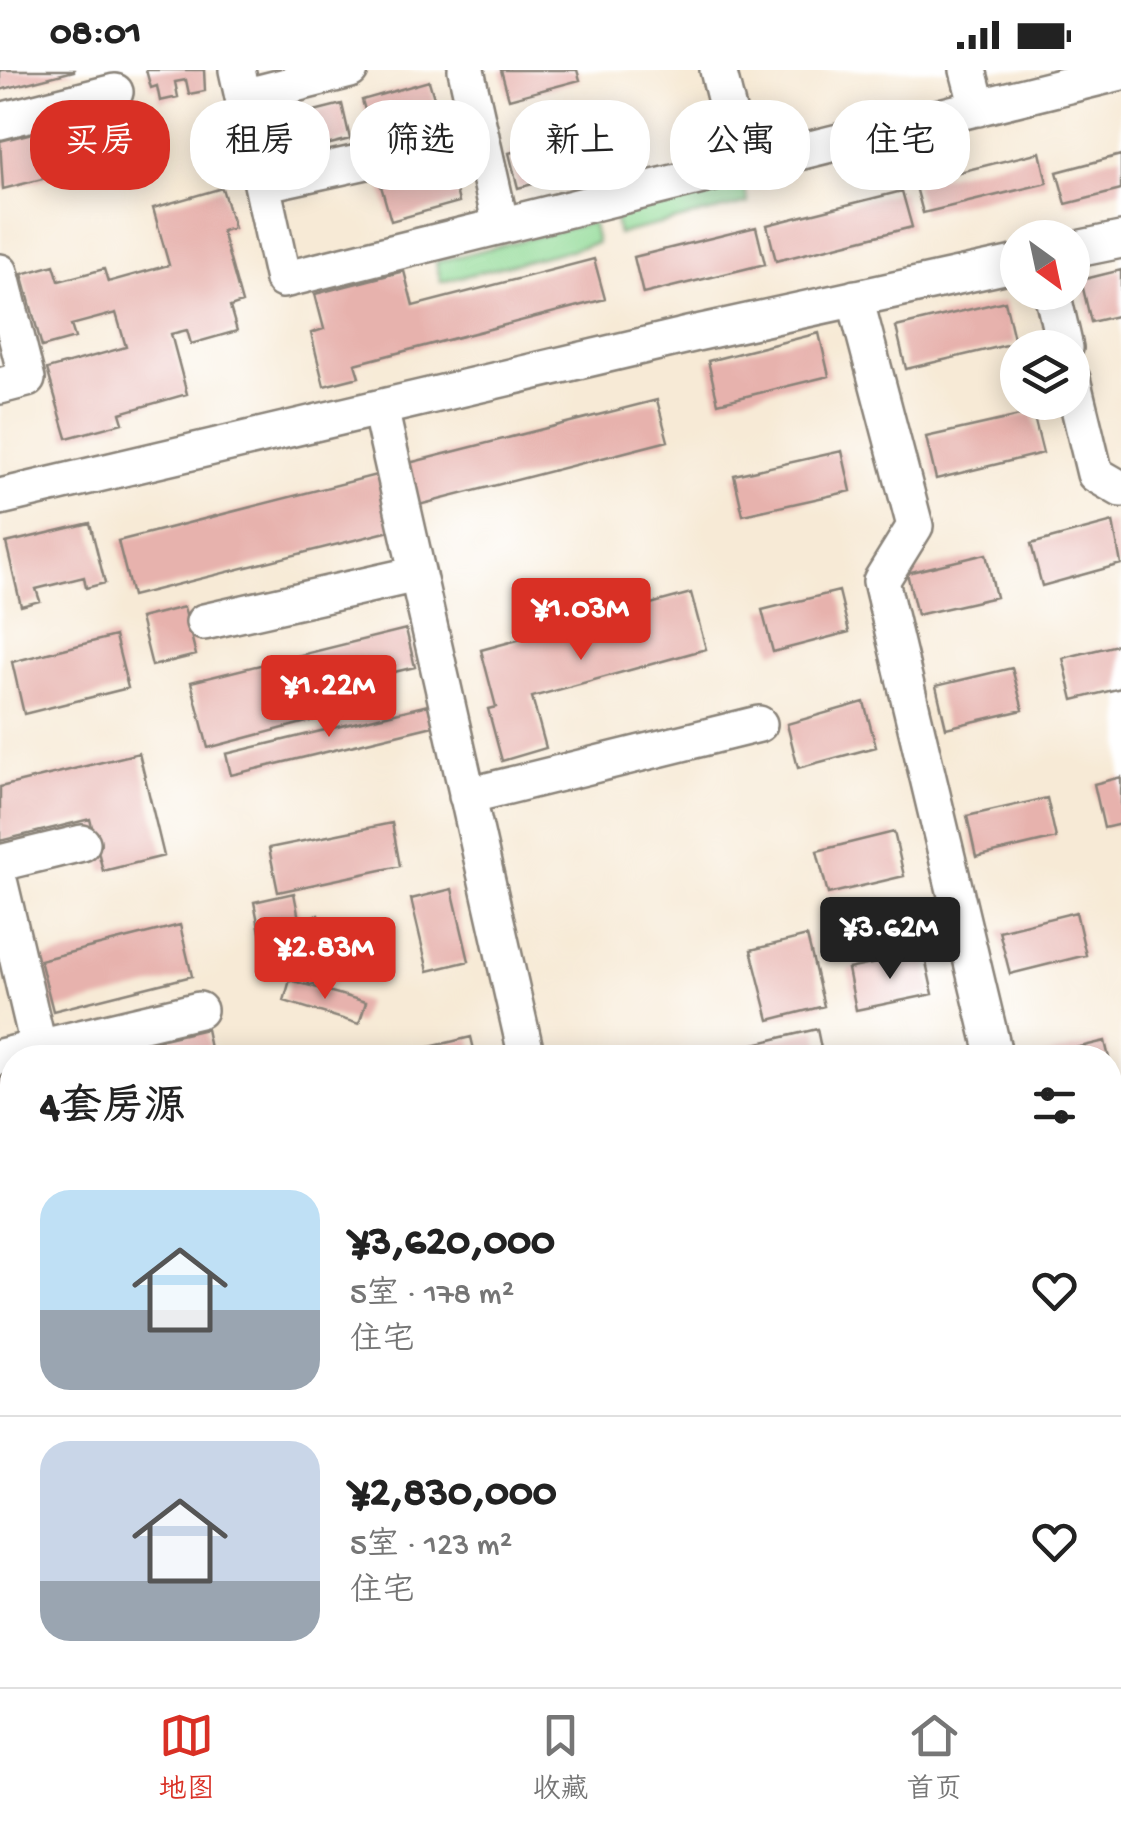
<!DOCTYPE html>
<html lang="zh">
<head>
<meta charset="utf-8">
<style>
	:root { --surface:#fff; --page:#f6f6f6; --text:#222; --muted:#767676; --line:#e0e0e0; --accent:#d93025 }
	body { margin:0; font-family:"Gochi Hand","LXGW WenKai TC",sans-serif; background:var(--page); color:var(--text); height:100vh; display:flex; flex-direction:column; font-size:38px; white-space:nowrap }
	* { box-sizing:border-box; margin:0 }
	p { font-size:32px; color:var(--muted) }
	.icon { flex:none; width:55px; height:55px; fill:none; stroke:currentColor; stroke-width:2; stroke-linecap:round; stroke-linejoin:round }
	.map { position:relative; flex:1; overflow:hidden }
	.details { position:absolute; left:0px; top:975px; width:1122px; height:642px; display:flex; flex-direction:column; background:var(--surface); border-radius:40px 40px 0 0; box-shadow:0 5px 25px #0003 }
	.details>* { flex:none }
	.hud { position:absolute; left:30px; top:30px; width:1062px; height:90px; display:flex; gap:20px }
	.needle { width:65px; rotate:147deg }
	.controls { position:absolute; left:1000px; top:150px; display:grid; gap:20px }
	.controls a { display:grid; place-items:center; width:90px; height:90px; border-radius:50%; background:var(--surface); box-shadow:0 5px 25px #0003; font-size:50px }
	.price { position:absolute; translate:-50% -85px; padding:0 22px; border-radius:10px; background:var(--accent); color:#fff; font-size:32px; line-height:65px; filter:drop-shadow(0 2px 5px #0008) }
	.price::after { content:''; position:absolute; left:50%; top:60px; width:30px; height:22px; margin-left:-15px; background:inherit; clip-path:polygon(0 0,100% 0,50% 100%) }
	.price.current { background:#222; color:#fff }
	ul { padding:0; list-style:none }
	li { display:flex; align-items:center; gap:30px; height:250px; padding:0 40px }
	li+li { border-top:2px solid var(--line) }
	li span { display:grid; place-items:center; flex:none; width:280px; height:200px; border-radius:30px; color:#555 }
	li>.icon { margin-inline-start:auto }
	span .icon { width:120px; height:120px; fill:#fffc; stroke-width:1 }
	li b { font-size:42px }
	h2 { display:flex; justify-content:space-between; align-items:center; height:120px; padding:0 40px; font-size:42px }
	.chip { padding:0 35px; border-radius:40px; background:var(--surface); box-shadow:0 5px 25px #0003; font-size:35px; line-height:90px }
	.chip.current { background:var(--accent); color:#fff }
	.status { display:flex; justify-content:space-between; align-items:center; height:70px; padding:0 50px; background:var(--surface); direction:ltr }
	.status svg { height:28px; fill:currentColor }
	.tabs { display:flex; justify-content:space-around; align-items:center; height:140px; border-top:2px solid var(--line); background:var(--surface); font-size:28px; color:var(--muted) }
	.tabs a { display:grid; justify-items:center; gap:5px }
	.tabs .current { color:var(--accent) }
	.map>svg:first-child { display:block }
</style>
</head>
<body>
<div class="status"><b>08:01</b><svg viewBox="0 0 49 12"><path d="M0 12V9h3v3zM5 12V6h3v6zM10 12V3h3v9zM15 12V0h3v12zM26 1h20v11H26zM47 4h2v5h-2z"/></svg></div>
<div class="map">
<svg width="1121" height="1617" viewBox="0 0 1121 1617">
	<rect width="100%" height="100%" fill="#fff"/>
	<filter id="ink" filterUnits="userSpaceOnUse"><feTurbulence type="fractalNoise" baseFrequency=".01" numOctaves="2"/><feDisplacementMap in="SourceGraphic" scale="20" xChannelSelector="R" yChannelSelector="G"/><feConvolveMatrix kernelMatrix="1 2 1 2 8 2 1 2 1" color-interpolation-filters="sRGB"/></filter>
	<filter id="wash" filterUnits="userSpaceOnUse"><feTurbulence type="fractalNoise" baseFrequency=".0048" numOctaves="4" result="noise"/><feDisplacementMap in="SourceGraphic" scale="40" xChannelSelector="R" yChannelSelector="G"/><feGaussianBlur stdDeviation="2.25" result="paint"/><feColorMatrix in="noise" values="0 0 0 0 0 0 0 0 0 0 0 0 0 0 0 0 0 1.4 0 .05"/><feComposite in="paint" operator="in"/></filter>
	<g filter="url(#wash)">
		<rect width="100%" height="100%" fill="#f7ead6"/>
		<path fill="#91da96" stroke="#567b59" stroke-width="2.5" d="M 743,113 L 748,133 L 618,164 L 614,144 Z
			M 592,152 L 597,173 L 441,212 L 436,192 Z"/>
		<g id="blocks">
			<path fill="#e7b2ad" d="M 0,0 L 74,0 L 74,1 L 0,20 Z
				M 146,0 L 204,0 L 205,21 L 189,24 L 186,10 L 175,12 L 178,27 L 160,31 L 157,16 L 151,18 Z
				M 501,0 L 577,0 L 580,10 L 509,29 Z
				M 429,11 L 439,45 L 372,64 L 362,30 Z
				M 342,34 L 350,69 L 271,89 L 262,54 Z
				M 121,41 L 133,86 L 3,119 L 0,71 Z
				M 590,61 L 600,96 L 518,118 L 509,83 Z
				M 1040,82 L 1047,113 L 923,143 L 915,113 Z
				M 1121,85 L 1121,120 L 1066,134 L 1057,102 Z
				M 450,98 L 459,132 L 391,151 L 381,116 Z
				M 222,118 L 234,158 L 222,161 L 242,233 L 230,237 L 237,261 L 191,274 L 187,260 L 171,264 L 187,324 L 120,343 L 123,353 L 67,368 L 47,299 L 126,277 L 116,243 L 71,255 L 75,268 L 42,277 L 22,204 L 54,195 L 59,211 L 104,199 L 108,212 L 169,195 L 153,138 Z
				M 902,121 L 912,157 L 776,191 L 767,155 Z
				M 756,157 L 765,194 L 643,224 L 634,187 Z
				M 594,189 L 605,229 L 355,294 L 359,307 L 324,316 L 311,263 L 324,259 L 315,224 L 404,201 L 413,236 Z
				M 1121,200 L 1121,245 L 1091,252 L 1081,210 Z
				M 1005,231 L 1015,273 L 906,299 L 896,257 Z
				M 819,263 L 829,306 L 718,333 L 708,291 Z
				M 657,330 L 668,371 L 415,436 L 405,394 Z
				M 1033,343 L 1043,383 L 936,409 L 926,367 Z
				M 842,381 L 851,421 L 743,445 L 734,405 Z
				M 380,404 L 394,460 L 132,526 L 118,471 Z
				M 1113,452 L 1121,494 L 1042,516 L 1031,474 Z
				M 90,453 L 105,513 L 86,518 L 84,507 L 36,519 L 40,531 L 21,536 L 6,473 Z
				M 986,484 L 996,527 L 917,545 L 907,503 Z
				M 839,521 L 849,562 L 773,582 L 762,540 Z
				M 691,523 L 706,579 L 532,627 L 546,678 L 502,691 L 488,639 L 496,637 L 481,580 Z
				M 184,537 L 196,585 L 152,596 L 140,548 Z
				M 406,559 L 415,597 L 307,623 L 314,650 L 208,678 L 191,612 Z
				M 115,566 L 128,618 L 24,644 L 12,592 Z
				M 1121,574 L 1121,618 L 1073,630 L 1063,588 Z
				M 1012,598 L 1023,640 L 946,658 L 936,616 Z
				M 864,632 L 876,677 L 798,698 L 787,654 Z
				M 428,635 L 433,656 L 231,705 L 226,684 Z
				M 139,683 L 164,786 L 103,801 L 90,749 L 0,771 L 0,717 Z
				M 1121,707 L 1121,754 L 1104,758 L 1094,714 Z
				M 1047,728 L 1056,768 L 976,787 L 967,746 Z
				M 392,753 L 400,796 L 278,822 L 269,778 Z
				M 894,762 L 904,806 L 828,824 L 817,781 Z
				M 452,819 L 469,891 L 428,901 L 411,829 Z
				M 294,823 L 299,849 L 318,845 L 325,880 L 345,878 L 350,907 L 309,915 L 307,906 L 290,910 L 280,864 L 261,867 L 254,832 Z
				M 1076,842 L 1086,885 L 1010,904 L 999,861 Z
				M 180,855 L 192,906 L 53,941 L 40,890 Z
				M 807,866 L 824,936 L 769,950 L 751,880 Z
				M 924,883 L 933,924 L 856,940 L 848,899 Z
				M 290,910 L 366,932 L 359,954 L 284,931 Z
				M 206,959 L 212,988 L 90,988 L 90,986 Z
				M 817,959 L 823,988 L 703,988 L 703,986 Z
				M 471,967 L 476,988 L 392,988 L 392,986 Z
				M 1105,971 L 1109,988 L 1042,988 L 1042,986 Z
				M 9,1006 L 12,1020 L 12,1076 L 0,1080 L 0,1008 Z
				M 1121,1085 L 1121,1141 L 1110,1144 L 1110,1088 Z
				M 12,1150 L 12,1211 L 0,1214 L 0,1153 Z
				M 1121,1188 L 1121,1255 L 1110,1257 L 1110,1190 Z
				M 12,1281 L 12,1332 L 0,1335 L 0,1284 Z
				M 1121,1364 L 1121,1414 L 1110,1416 L 1110,1367 Z
				M 12,1467 L 12,1527 L 0,1530 L 0,1470 Z
				M 12,1597 L 12,1605 L 125,1605 L 128,1617 L 0,1617 L 0,1600 Z
				M 1121,1599 L 1121,1617 L 1056,1617 L 1097,1605 L 1110,1605 L 1110,1602 Z"/>
		</g>
	</g>
	<g filter="url(#ink)">
		<use href="#blocks" fill-opacity="0" stroke="#8a8379" stroke-width="2.5"/>
		<g fill="none" stroke-linecap="round" stroke-linejoin="round">
			<defs>
				<path id="minor" d="M 237,0 L 283,210 L 1121,2
					M 466,0 L 501,156
					M 718,0 L 742,96
					M 968,0 L 978,38
					M 243,27 L 350,0
					M 0,51 L 115,22
					M 262,114 L 481,66
					M 1072,180 L 1121,170
					M 0,202 L 27,309 L 0,316
					M 1052,222 L 1065,278
					M 855,228 L 915,456 L 881,511 L 995,988
					M 683,266 L 1018,193
					M 1072,309 L 1095,404 L 1121,419
					M 380,338 L 527,988
					M 0,427 L 693,264
					M 204,552 L 417,504
					M 467,726 L 759,654
					M 0,793 L 82,773
					M 0,814 L 41,988
					M 0,987 L 199,940
					M 0,1119 L 12,1116
					M 0,1250 L 12,1247
					M 1110,1323 L 1121,1320
					M 912,1605 L 915,1617"/>
				<path id="major" d="M 1110,1468 L 1121,1465
					M 1110,1517 L 1121,1514
					M 495,1617 L 544,1605
					M 693,1617 L 744,1605"/>
			</defs>
			<use href="#minor" stroke="#8a8379" stroke-width="40"/>
			<use href="#major" stroke="#8a8379" stroke-width="48"/>
			<path stroke="#8a8379" stroke-width="5" stroke-dasharray="8 8" stroke-linecap="butt" d="M 1110,1561 L 1121,1559
				M 410,1617 L 459,1605"/>
			<use href="#minor" stroke="#fff" stroke-width="35"/>
			<use href="#major" stroke="#fff" stroke-width="42"/>
		</g>
	</g>
</svg>
<div class="controls">
<a><svg class="needle" viewBox="-14 -14 28 28"><path d="M0-13l5 13h-10z" fill="#e53935"/><path d="M0 13l5-13h-10z" fill="#767676"/></svg></a>
<a><svg class="icon" aria-label="layers" viewBox="0 0 24 24"><path d="M12 4l9 5-9 5-9-5zM3 14l9 5 9-5"/></svg></a>
</div>
<b class="price" style="left:581px;top:593px">¥1.03M</b>
<b class="price" style="left:329px;top:670px">¥1.22M</b>
<b class="price current" style="left:890px;top:912px">¥3.62M</b>
<b class="price" style="left:325px;top:932px">¥2.83M</b>
<div class="hud">
<a class="chip current">买房</a>
<a class="chip">租房</a>
<a class="chip">筛选</a>
<a class="chip">新上</a>
<a class="chip">公寓</a>
<a class="chip">住宅</a>
</div>
<section class="details">
<h2>4套房源<svg class="icon" aria-label="filters" viewBox="0 0 24 24"><path d="M4 7h16M4 17h16"/><circle cx="9" cy="7" r="2"/><circle cx="15" cy="17" r="2"/></svg></h2>
<ul>
<li><span style="background:linear-gradient(#bfe0f5 60%,#9aa5b1 0)"><svg class="icon" aria-label="home" viewBox="0 0 24 24"><path d="M3 11l9-7 9 7M6 9v11h12V9"/></svg></span><div><b>¥3,620,000</b><p>5室 · 178 m²</p><p>住宅</p></div><svg class="icon" aria-label="heart" viewBox="0 0 24 24"><path d="M12 20l-8-8c-3-5 5-10 8-4 3-6 11-1 8 4z"/></svg></li>
<li><span style="background:linear-gradient(#c9d6e8 70%,#9aa5b1 0)"><svg class="icon" aria-label="home" viewBox="0 0 24 24"><path d="M3 11l9-7 9 7M6 9v11h12V9"/></svg></span><div><b>¥2,830,000</b><p>5室 · 123 m²</p><p>住宅</p></div><svg class="icon" aria-label="heart" viewBox="0 0 24 24"><path d="M12 20l-8-8c-3-5 5-10 8-4 3-6 11-1 8 4z"/></svg></li>
</ul>
</section>
</div>
<nav class="tabs">
<a class="current"><svg class="icon" aria-label="map" viewBox="0 0 24 24"><path d="M3 6l6-2 6 2 6-2v14l-6 2-6-2-6 2zM9 4v14M15 6v14"/></svg>地图</a>
<a><svg class="icon" aria-label="saved" viewBox="0 0 24 24"><path d="M7 4h10v16l-5-4-5 4z"/></svg>收藏</a>
<a><svg class="icon" aria-label="home" viewBox="0 0 24 24"><path d="M3 11l9-7 9 7M6 9v11h12V9"/></svg>首页</a>
</nav>
</body>
</html>
